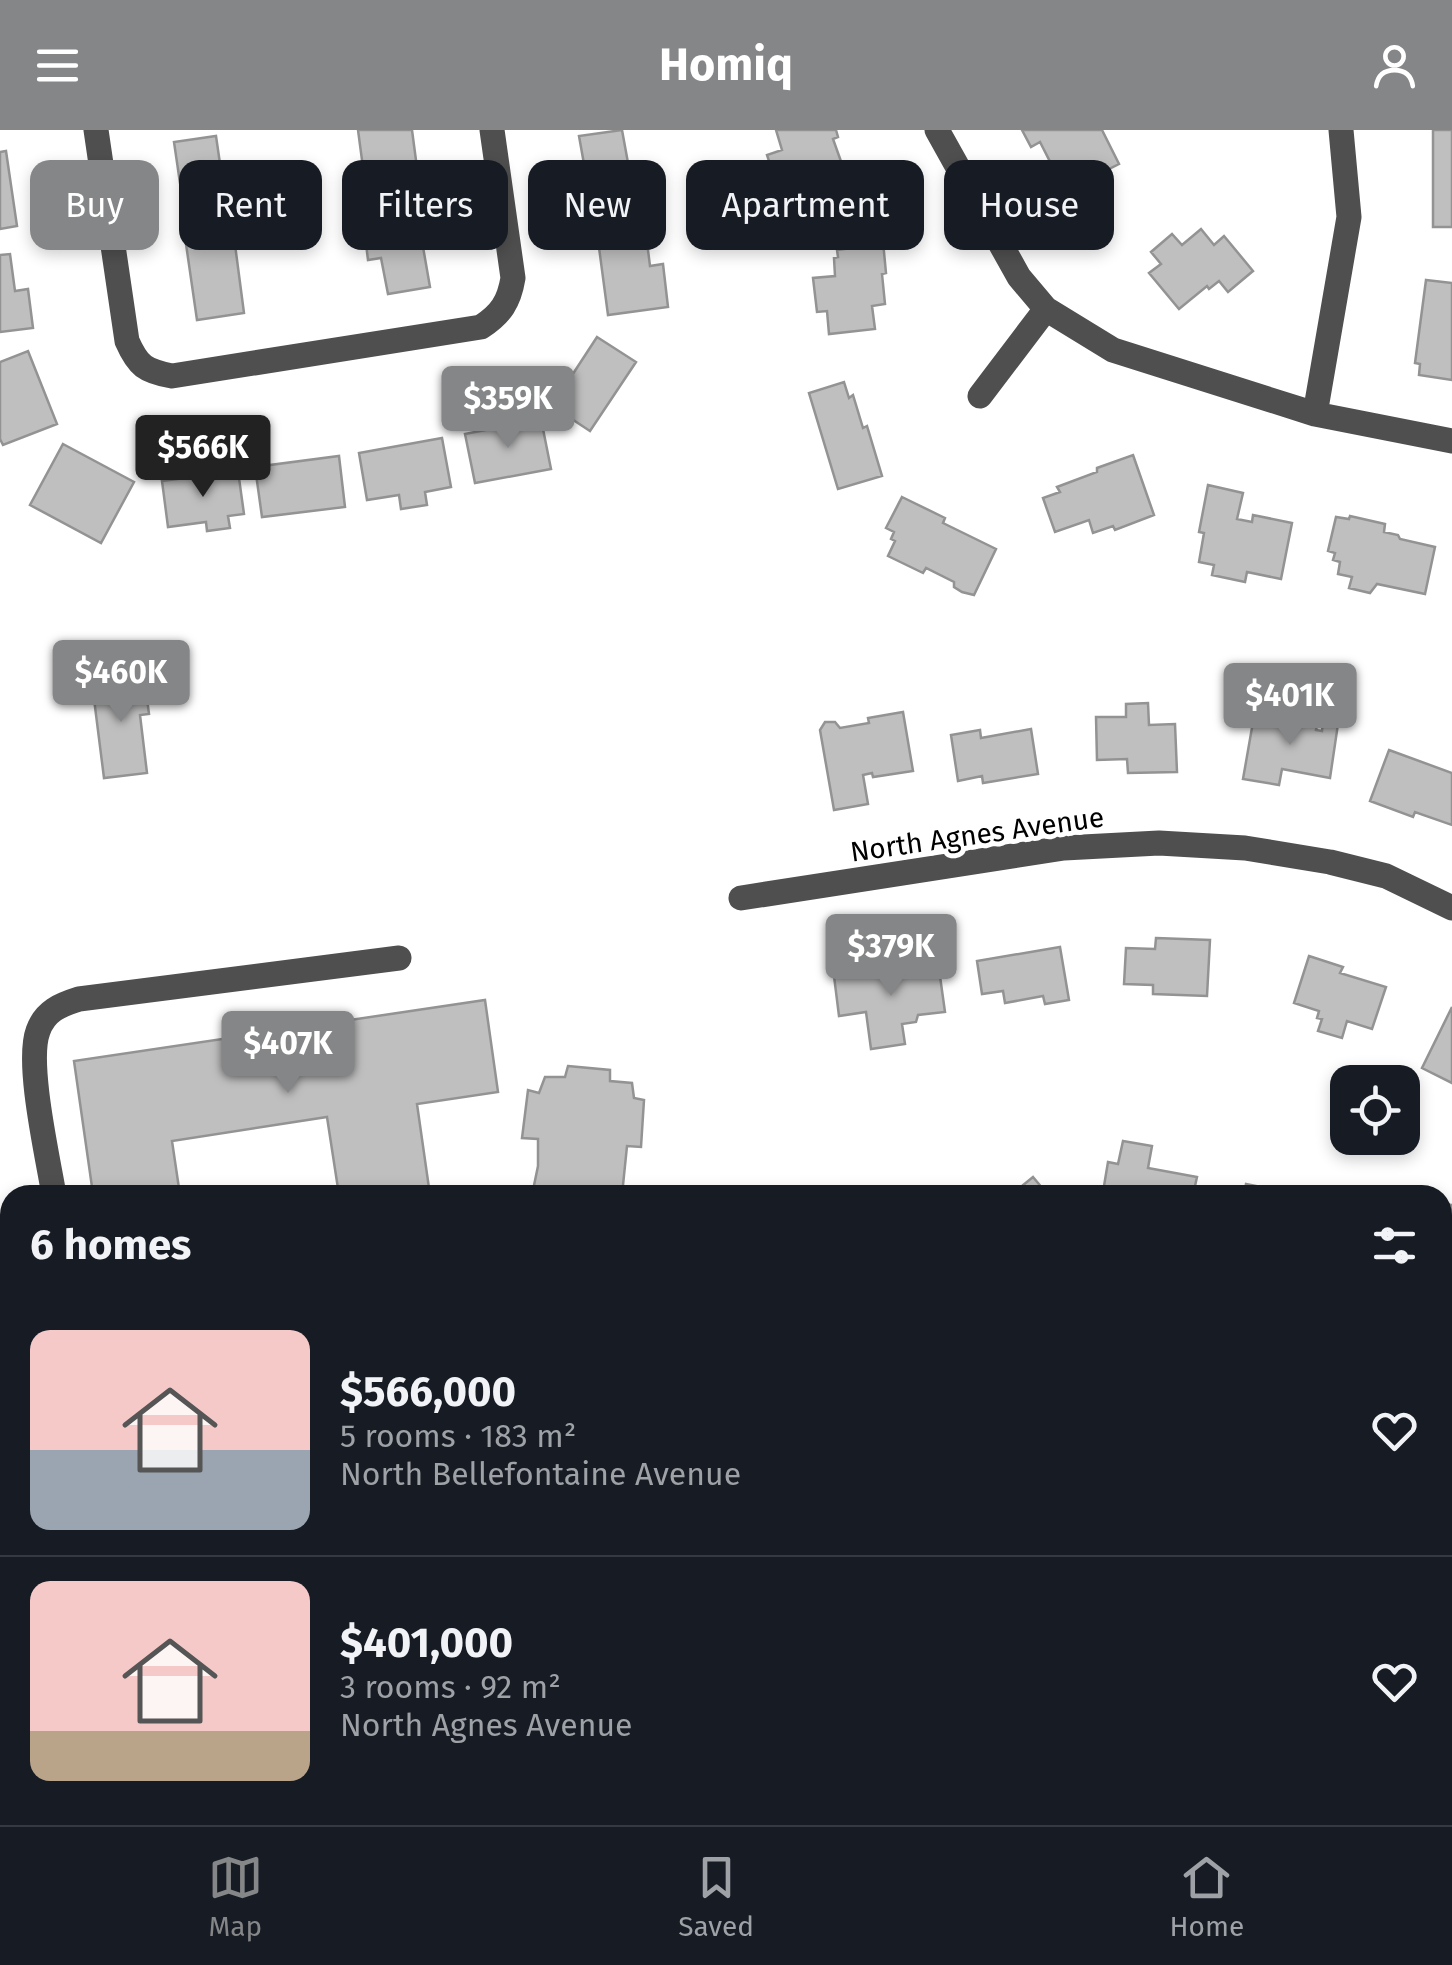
<!DOCTYPE html>
<html lang="en">
<head>
<meta charset="utf-8">
<style>
	:root { --surface:#171b24; --page:#20242c; --text:#f1f3f6; --muted:#9ea1a6; --line:#363941; --accent:#858687 }
	body { margin:0; font-family:"Fira Sans",sans-serif; background:var(--page); color:var(--text); height:100vh; display:flex; flex-direction:column; font-size:38px; white-space:nowrap }
	* { box-sizing:border-box; margin:0 }
	p { font-size:32px; color:var(--muted) }
	.icon { flex:none; width:55px; height:55px; fill:none; stroke:currentColor; stroke-width:2; stroke-linecap:round; stroke-linejoin:round }
	.map { position:relative; flex:1; overflow:hidden }
	.sheet { position:absolute; left:0px; top:1055px; width:1452px; height:640px; display:flex; flex-direction:column; background:var(--surface); border-radius:30px 30px 0 0; box-shadow:0 5px 15px #0003 }
	.sheet>* { flex:none }
	.banner { position:absolute; left:30px; top:30px; width:1392px; height:90px; display:flex; gap:20px }
	.fabs { position:absolute; left:1330px; top:935px; display:grid; gap:20px }
	.fabs a { display:grid; place-items:center; width:90px; height:90px; border-radius:20px; background:var(--surface); box-shadow:0 5px 15px #0003; font-size:50px }
	.price { position:absolute; translate:-50% -85px; padding:0 22px; border-radius:10px; background:var(--accent); color:#fff; font-size:32px; line-height:65px; filter:drop-shadow(0 2px 5px #0008) }
	.price::after { content:''; position:absolute; left:50%; top:60px; width:30px; height:22px; margin-left:-15px; background:inherit; clip-path:polygon(0 0,100% 0,50% 100%) }
	.price.selected { background:#222; color:#fff }
	ul { padding:0; list-style:none }
	li { display:flex; align-items:center; gap:30px; height:250px; padding:0 30px }
	li+li { border-top:2px solid var(--line) }
	li span { display:grid; place-items:center; flex:none; width:280px; height:200px; border-radius:20px; color:#555 }
	li>.icon { margin-inline-start:auto }
	span .icon { width:120px; height:120px; fill:#fffc; stroke-width:1 }
	li b { font-size:42px }
	h2 { display:flex; justify-content:space-between; align-items:center; height:120px; padding:0 30px; font-size:42px }
	.pill { padding:0 35px; border-radius:20px; background:var(--surface); box-shadow:0 5px 15px #0003; font-size:35px; line-height:90px }
	.pill.selected { background:var(--accent); color:#fff }
	header { display:flex; justify-content:space-between; align-items:center; height:130px; padding:0 30px; background:var(--accent); color:#fff; font-size:45px; font-weight:700 }
	.menu { display:flex; justify-content:space-around; align-items:center; height:140px; border-top:2px solid var(--line); background:var(--surface); font-size:28px; color:var(--muted) }
	.menu a { display:grid; justify-items:center; gap:5px }
	.menu .selected { color:var(--accent) }
	.map>svg:first-child { display:block }
</style>
</head>
<body>
<header><svg class="icon" aria-label="menu" viewBox="0 0 24 24"><path d="M4 6h16M4 12h16M4 18h16"/></svg>Homiq<svg class="icon" aria-label="person" viewBox="0 0 24 24"><circle cx="12" cy="8" r="4"/><path d="M4 21q1-7 8-7t8 7"/></svg></header>
<div class="map">
<svg width="1452" height="1695" viewBox="0 0 1452 1695">
	<rect width="100%" height="100%" fill="#fff"/>
	<path fill="#bfbfbf" stroke="#939393" stroke-width="2.5" d="M 358,0 L 412,0 L 419,53 L 366,60 Z
		M 622,0 L 637,82 L 594,90 L 579,6 Z
		M 776,0 L 836,0 L 838,7 L 833,9 L 843,37 L 837,49 L 824,54 L 820,52 L 785,63 L 776,39 L 772,40 L 767,25 L 782,20 Z
		M 1022,0 L 1102,0 L 1119,34 L 1065,61 L 1040,12 L 1031,17 Z
		M 1433,0 L 1452,0 L 1452,97 L 1433,97 Z
		M 216,6 L 227,82 L 185,87 L 174,12 Z
		M 6,21 L 17,96 L 0,99 L 0,22 Z
		M 415,71 L 430,157 L 388,164 L 381,128 L 368,130 L 365,106 L 377,104 L 373,78 Z
		M 1201,99 L 1214,115 L 1224,106 L 1253,141 L 1228,162 L 1219,151 L 1209,159 L 1207,156 L 1179,179 L 1149,143 L 1161,134 L 1151,122 L 1172,104 L 1182,115 Z
		M 882,101 L 886,143 L 882,144 L 885,174 L 872,176 L 875,199 L 829,204 L 827,181 L 817,182 L 813,148 L 835,146 L 834,128 L 838,127 L 837,120 L 845,119 L 843,105 Z
		M 646,104 L 650,136 L 663,134 L 668,177 L 608,185 L 598,110 Z
		M 234,107 L 244,183 L 197,190 L 186,114 Z
		M 10,124 L 15,161 L 28,159 L 33,198 L 0,202 L 0,125 Z
		M 1426,150 L 1452,153 L 1452,250 L 1419,245 L 1420,234 L 1415,233 Z
		M 597,207 L 636,232 L 590,301 L 552,276 Z
		M 28,221 L 57,294 L 3,315 L 0,309 L 0,232 Z
		M 844,252 L 849,268 L 853,265 L 863,298 L 867,296 L 882,346 L 838,359 L 809,263 Z
		M 541,289 L 551,339 L 475,353 L 465,304 Z
		M 442,308 L 451,357 L 425,362 L 427,375 L 401,379 L 399,365 L 367,370 L 359,323 Z
		M 63,314 L 134,352 L 101,413 L 30,375 Z
		M 1133,325 L 1154,385 L 1115,400 L 1113,396 L 1093,403 L 1089,390 L 1055,402 L 1043,368 L 1060,362 L 1057,357 L 1097,342 L 1097,338 Z
		M 339,326 L 345,377 L 262,387 L 255,337 Z
		M 238,341 L 244,384 L 228,386 L 230,398 L 207,401 L 206,392 L 168,397 L 162,351 Z
		M 1208,355 L 1243,363 L 1237,389 L 1252,392 L 1253,385 L 1292,393 L 1281,449 L 1247,442 L 1245,452 L 1212,445 L 1214,435 L 1199,432 L 1204,403 L 1199,402 Z
		M 902,367 L 945,388 L 943,393 L 996,419 L 974,465 L 962,462 L 954,457 L 954,452 L 926,438 L 923,443 L 888,426 L 895,411 L 891,409 L 894,402 L 886,398 Z
		M 1350,386 L 1385,394 L 1384,402 L 1398,405 L 1400,409 L 1435,417 L 1425,464 L 1377,454 L 1370,463 L 1349,458 L 1352,447 L 1338,444 L 1340,432 L 1333,430 L 1335,423 L 1328,421 L 1336,387 L 1349,389 Z
		M 144,546 L 149,584 L 140,585 L 147,643 L 104,648 L 92,553 Z
		M 1148,573 L 1149,595 L 1175,594 L 1177,642 L 1128,643 L 1127,629 L 1097,630 L 1096,587 L 1126,587 L 1126,574 Z
		M 903,582 L 913,641 L 873,647 L 872,643 L 863,645 L 868,674 L 834,680 L 820,600 L 825,592 L 835,592 L 840,598 L 869,593 L 868,588 Z
		M 1291,583 L 1319,588 L 1316,600 L 1322,601 L 1323,591 L 1338,594 L 1330,648 L 1282,639 L 1279,655 L 1243,649 L 1253,592 L 1260,586 L 1269,586 L 1275,591 L 1289,593 Z
		M 1031,599 L 1038,644 L 983,653 L 982,646 L 958,651 L 951,605 L 980,600 L 981,608 Z
		M 1389,620 L 1452,643 L 1452,695 L 1415,682 L 1413,687 L 1370,671 Z
		M 1156,808 L 1210,810 L 1207,866 L 1153,864 L 1153,855 L 1124,854 L 1126,818 L 1155,819 Z
		M 1060,817 L 1069,870 L 1045,874 L 1043,866 L 1005,873 L 1003,861 L 982,864 L 977,831 Z
		M 1309,826 L 1343,837 L 1340,843 L 1386,857 L 1372,899 L 1347,891 L 1342,908 L 1318,901 L 1322,889 L 1317,888 L 1319,881 L 1294,873 Z
		M 938,832 L 945,882 L 918,885 L 916,892 L 902,894 L 905,914 L 871,919 L 866,882 L 839,886 L 834,846 Z
		M 485,870 L 498,962 L 417,974 L 430,1065 L 339,1065 L 327,987 L 172,1011 L 180,1065 L 108,1065 L 108,1061 L 93,1064 L 74,931 Z
		M 1452,877 L 1452,953 L 1422,938 Z
		M 568,936 L 610,940 L 610,951 L 632,953 L 634,968 L 644,970 L 641,1017 L 627,1016 L 622,1065 L 532,1065 L 538,1036 L 538,1009 L 522,1008 L 528,960 L 539,963 L 545,947 L 565,947 Z
		M 1123,1011 L 1152,1016 L 1148,1038 L 1197,1047 L 1193,1065 L 1114,1065 L 1115,1058 L 1104,1056 L 1108,1032 L 1118,1034 Z
		M 1033,1047 L 1048,1065 L 1011,1065 Z
		M 1246,1054 L 1301,1065 L 1244,1065 Z
		M 1442,1074 L 1452,1075 L 1452,1141 L 1442,1139 Z
		M 558,1685 L 566,1685 L 567,1695 L 492,1695 Z
		M 1000,1685 L 1052,1685 L 1053,1690 L 1066,1687 L 1068,1695 L 1002,1695 Z"/>
	<g fill="none" stroke-linecap="round" stroke-linejoin="round">
		<defs>
			<path id="major" d="M 0,1398 L 10,1467
				M 41,1685 L 42,1695"/>
		</defs>
		<use href="#major" stroke="#dbdbdb" stroke-width="29"/>
		<path stroke="#4f4f4f" stroke-width="25" d="M 96,0 L 127,211 C 138,236 145,241 172,246 L 481,197 C 501,184 509,172 513,148 L 492,0
			M 937,0 L 1019,147 L 1046,179 L 1113,220 L 1315,284 L 1452,311
			M 980,266 L 1046,179
			M 1315,284 L 1349,87 L 1341,0
			M 741,768 L 1064,718 L 1159,713 L 1245,718 L 1330,732 L 1386,746 L 1452,778
			M 54,1065 C 48,1028 26,933 38,901 C 45,881 60,875 79,869 L 399,828
			M 1442,1226 L 1452,1227
			M 0,1385 L 10,1383
			M 1442,1615 L 1452,1614
			M 717,1685 L 720,1695
			M 395,1695 L 450,1685"/>
		<use href="#major" stroke="#000" stroke-width="25"/>
	</g>
	<g text-anchor="middle" stroke-width="10" stroke-linejoin="round" paint-order="stroke">
		<g font-size="28" fill="#000" stroke="#fff">
			<text transform="translate(977 704) rotate(-8)" y="10">North Agnes Avenue</text>
		</g>
	</g>
</svg>
<div class="fabs">
<a><svg class="icon" aria-label="locate" viewBox="0 0 24 24"><circle cx="12" cy="12" r="6"/><path d="M12 2v4M12 18v4M2 12h4M18 12h4"/></svg></a>
</div>
<b class="price" style="left:508px;top:321px">$359K</b>
<b class="price selected" style="left:203px;top:370px">$566K</b>
<b class="price" style="left:121px;top:595px">$460K</b>
<b class="price" style="left:1290px;top:618px">$401K</b>
<b class="price" style="left:891px;top:869px">$379K</b>
<b class="price" style="left:288px;top:966px">$407K</b>
<div class="banner">
<a class="pill selected">Buy</a>
<a class="pill">Rent</a>
<a class="pill">Filters</a>
<a class="pill">New</a>
<a class="pill">Apartment</a>
<a class="pill">House</a>
</div>
<section class="sheet">
<h2>6 homes<svg class="icon" aria-label="filters" viewBox="0 0 24 24"><path d="M4 7h16M4 17h16"/><circle cx="9" cy="7" r="2"/><circle cx="15" cy="17" r="2"/></svg></h2>
<ul>
<li><span style="background:linear-gradient(#f6c9c9 60%,#9aa5b1 0)"><svg class="icon" aria-label="home" viewBox="0 0 24 24"><path d="M3 11l9-7 9 7M6 9v11h12V9"/></svg></span><div><b>$566,000</b><p>5 rooms · 183 m²</p><p>North Bellefontaine Avenue</p></div><svg class="icon" aria-label="heart" viewBox="0 0 24 24"><path d="M12 20l-8-8c-3-5 5-10 8-4 3-6 11-1 8 4z"/></svg></li>
<li><span style="background:linear-gradient(#f6c9c9 75%,#b9a48a 0)"><svg class="icon" aria-label="home" viewBox="0 0 24 24"><path d="M3 11l9-7 9 7M6 9v11h12V9"/></svg></span><div><b>$401,000</b><p>3 rooms · 92 m²</p><p>North Agnes Avenue</p></div><svg class="icon" aria-label="heart" viewBox="0 0 24 24"><path d="M12 20l-8-8c-3-5 5-10 8-4 3-6 11-1 8 4z"/></svg></li>
</ul>
</section>
</div>
<nav class="menu">
<a class="selected"><svg class="icon" aria-label="map" viewBox="0 0 24 24"><path d="M3 6l6-2 6 2 6-2v14l-6 2-6-2-6 2zM9 4v14M15 6v14"/></svg>Map</a>
<a><svg class="icon" aria-label="saved" viewBox="0 0 24 24"><path d="M7 4h10v16l-5-4-5 4z"/></svg>Saved</a>
<a><svg class="icon" aria-label="home" viewBox="0 0 24 24"><path d="M3 11l9-7 9 7M6 9v11h12V9"/></svg>Home</a>
</nav>
</body>
</html>
